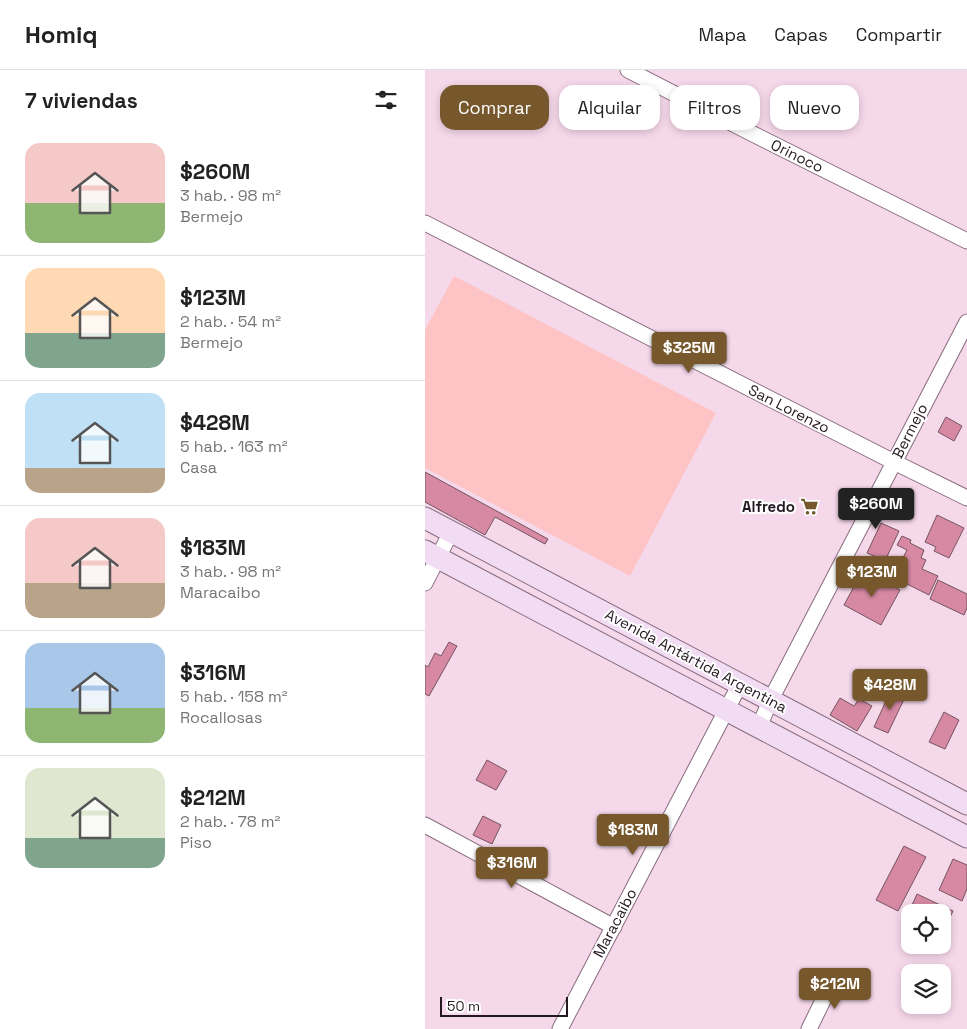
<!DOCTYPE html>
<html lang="es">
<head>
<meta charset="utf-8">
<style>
	:root { --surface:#fff; --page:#f6f6f6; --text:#222; --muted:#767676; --line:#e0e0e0; --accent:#77582d }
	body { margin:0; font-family:"Space Grotesk",sans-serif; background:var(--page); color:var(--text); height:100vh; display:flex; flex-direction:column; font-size:19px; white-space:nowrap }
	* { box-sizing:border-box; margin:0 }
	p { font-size:16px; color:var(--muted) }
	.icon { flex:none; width:28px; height:28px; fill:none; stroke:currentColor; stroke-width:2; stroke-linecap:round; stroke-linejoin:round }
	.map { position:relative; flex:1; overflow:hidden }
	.sheet { display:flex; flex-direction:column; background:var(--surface); width:425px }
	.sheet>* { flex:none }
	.top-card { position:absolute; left:15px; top:15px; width:451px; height:45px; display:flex; gap:10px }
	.tools { position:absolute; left:476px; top:834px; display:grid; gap:10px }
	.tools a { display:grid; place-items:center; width:50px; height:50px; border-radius:10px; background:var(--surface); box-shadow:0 2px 8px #0003; font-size:25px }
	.scale { position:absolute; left:15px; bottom:12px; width:128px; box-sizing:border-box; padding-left:5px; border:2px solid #241920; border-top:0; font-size:14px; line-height:18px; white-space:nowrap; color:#241920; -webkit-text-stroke:4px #fff; paint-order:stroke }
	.price { position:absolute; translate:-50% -42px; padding:0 11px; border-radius:5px; background:var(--accent); color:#fff; font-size:16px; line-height:32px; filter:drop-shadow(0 1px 2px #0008) }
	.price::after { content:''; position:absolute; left:50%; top:30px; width:15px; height:11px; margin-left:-8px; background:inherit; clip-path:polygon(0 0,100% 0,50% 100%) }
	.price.current { background:#222; color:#fff }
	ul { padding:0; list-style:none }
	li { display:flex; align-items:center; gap:15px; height:125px; padding:0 25px }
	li+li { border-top:1px solid var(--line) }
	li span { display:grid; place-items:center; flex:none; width:140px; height:100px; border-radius:15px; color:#555 }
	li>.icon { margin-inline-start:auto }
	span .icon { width:60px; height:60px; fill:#fffc; stroke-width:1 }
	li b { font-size:21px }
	h2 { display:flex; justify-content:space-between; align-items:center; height:60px; padding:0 25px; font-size:21px }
	.tag { padding:0 18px; border-radius:15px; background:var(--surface); box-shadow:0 2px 8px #0003; font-size:18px; line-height:45px }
	.tag.current { background:var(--accent); color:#fff }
	header { display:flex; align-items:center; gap:30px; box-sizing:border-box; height:70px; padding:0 25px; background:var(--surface); border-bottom:1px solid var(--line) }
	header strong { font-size:24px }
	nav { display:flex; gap:28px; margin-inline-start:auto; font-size:18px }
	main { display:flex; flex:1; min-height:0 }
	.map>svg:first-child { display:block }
</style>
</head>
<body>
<header>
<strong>Homiq</strong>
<nav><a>Mapa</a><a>Capas</a><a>Compartir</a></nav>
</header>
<main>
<section class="sheet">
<h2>7 viviendas<svg class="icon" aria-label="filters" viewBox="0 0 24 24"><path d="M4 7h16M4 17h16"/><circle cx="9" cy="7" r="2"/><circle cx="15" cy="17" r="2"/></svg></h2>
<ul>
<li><span style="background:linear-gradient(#f6c9c9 60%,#8fb573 0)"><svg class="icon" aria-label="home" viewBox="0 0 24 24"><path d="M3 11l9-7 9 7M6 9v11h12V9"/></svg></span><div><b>$260M</b><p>3 hab. · 98 m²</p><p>Bermejo</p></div></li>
<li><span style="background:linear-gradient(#ffd9b3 65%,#7fa58c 0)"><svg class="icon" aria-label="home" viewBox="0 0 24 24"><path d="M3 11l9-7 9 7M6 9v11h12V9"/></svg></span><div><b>$123M</b><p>2 hab. · 54 m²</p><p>Bermejo</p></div></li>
<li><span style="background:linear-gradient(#bfe0f5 75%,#b9a48a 0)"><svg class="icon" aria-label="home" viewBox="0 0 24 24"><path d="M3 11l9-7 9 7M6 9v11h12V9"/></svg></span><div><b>$428M</b><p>5 hab. · 163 m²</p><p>Casa</p></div></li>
<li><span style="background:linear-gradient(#f6c9c9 65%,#b9a48a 0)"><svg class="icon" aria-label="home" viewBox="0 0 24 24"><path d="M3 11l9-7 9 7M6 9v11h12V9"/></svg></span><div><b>$183M</b><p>3 hab. · 98 m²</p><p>Maracaibo</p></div></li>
<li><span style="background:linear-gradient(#a9c7e8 65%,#8fb573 0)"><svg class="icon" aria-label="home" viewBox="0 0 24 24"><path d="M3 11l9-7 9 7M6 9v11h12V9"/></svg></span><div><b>$316M</b><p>5 hab. · 158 m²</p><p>Rocallosas</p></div></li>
<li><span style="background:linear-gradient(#dfe7d0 70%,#7fa58c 0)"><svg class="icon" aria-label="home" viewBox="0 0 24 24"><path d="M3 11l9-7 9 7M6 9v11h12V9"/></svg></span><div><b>$212M</b><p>2 hab. · 78 m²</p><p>Piso</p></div></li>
</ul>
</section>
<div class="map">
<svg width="542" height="959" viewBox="0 0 542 959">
	<rect width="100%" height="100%" fill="#f6d8eb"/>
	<path fill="#fec4c5" d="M 29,206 L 291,343 L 205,506 L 0,398 L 0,260 Z"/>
	<path fill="#d789a3" stroke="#73555e" d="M 521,347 L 537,356 L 529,371 L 513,362 Z
		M 0,402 L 123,469 L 120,474 L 70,447 L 60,465 L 0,432 Z
		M 512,445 L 539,458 L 524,488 L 509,481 L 511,477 L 500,472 Z
		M 456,453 L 474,461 L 460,491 L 442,483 Z
		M 477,466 L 486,470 L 485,473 L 499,480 L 496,488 L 501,490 L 497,499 L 513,506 L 504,525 L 468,507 L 482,480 L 472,475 Z
		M 438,500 L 475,520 L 456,555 L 419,535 Z
		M 513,510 L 542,524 L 542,538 L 539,545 L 505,529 Z
		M 24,572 L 32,576 L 4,626 L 0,624 L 0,595 L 3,597 L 10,583 L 16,586 Z
		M 467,618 L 481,625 L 463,663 L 449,657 Z
		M 415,628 L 429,636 L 434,629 L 447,636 L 432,661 L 405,645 Z
		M 519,642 L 534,650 L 520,679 L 504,672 Z
		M 62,690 L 82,701 L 71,720 L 51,710 Z
		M 58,746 L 76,755 L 67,774 L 48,765 Z
		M 479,776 L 501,787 L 473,841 L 451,830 Z
		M 528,789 L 542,795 L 542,819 L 537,831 L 514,820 Z
		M 492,824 L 528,841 L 518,862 L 518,842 L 485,842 L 485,856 L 479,853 Z"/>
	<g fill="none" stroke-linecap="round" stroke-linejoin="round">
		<defs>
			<path id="street" d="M 203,0 L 324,62 L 542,171
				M 0,153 L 469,392 L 542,428
				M 0,513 L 26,462
				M 334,657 L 345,631 L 542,252
				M 0,755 L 189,857
				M 135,959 L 315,614
				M 384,959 L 409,908"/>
			<path id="secondary" d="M 0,448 L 542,734
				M 0,481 L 542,767"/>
		</defs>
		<use href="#street" stroke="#876c7d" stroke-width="17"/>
		<use href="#secondary" stroke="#876c7d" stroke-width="23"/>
		<use href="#street" stroke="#fff" stroke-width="15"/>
		<use href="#secondary" stroke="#f1dcf4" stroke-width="21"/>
	</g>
	<defs>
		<symbol id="supermarket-bare" viewBox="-9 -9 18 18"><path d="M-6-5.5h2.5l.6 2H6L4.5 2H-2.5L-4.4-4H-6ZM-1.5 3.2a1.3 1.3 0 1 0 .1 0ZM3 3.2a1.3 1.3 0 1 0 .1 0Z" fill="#77582d" stroke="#fff" stroke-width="2.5" paint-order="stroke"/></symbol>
	</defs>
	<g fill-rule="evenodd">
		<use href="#supermarket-bare" x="372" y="424" width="25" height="25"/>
	</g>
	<g text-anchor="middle" stroke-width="4" stroke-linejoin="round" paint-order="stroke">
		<g font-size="15" fill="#241920" stroke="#fff">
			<text transform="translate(372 86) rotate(26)" y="5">Orinoco</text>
			<text transform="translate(364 339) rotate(27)" y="5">San Lorenzo</text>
			<text transform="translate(485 361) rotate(-63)" y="5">Bermejo</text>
			<text transform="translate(271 591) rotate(28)" y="5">Avenida Antártida Argentina</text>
			<text transform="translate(190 853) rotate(-62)" y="5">Maracaibo</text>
		</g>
		<g font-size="15" font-weight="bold" fill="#241920" stroke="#fff" text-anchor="end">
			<text x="370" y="442">Alfredo</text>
		</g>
	</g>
</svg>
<div class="tools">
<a><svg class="icon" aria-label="locate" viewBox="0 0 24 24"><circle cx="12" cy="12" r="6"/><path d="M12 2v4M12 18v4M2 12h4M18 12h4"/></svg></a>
<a><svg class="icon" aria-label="layers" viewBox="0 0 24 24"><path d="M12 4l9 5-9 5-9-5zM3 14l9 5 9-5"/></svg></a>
</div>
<div class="scale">50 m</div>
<b class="price" style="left:264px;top:304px">$325M</b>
<b class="price current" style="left:451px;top:460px">$260M</b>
<b class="price" style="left:447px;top:528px">$123M</b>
<b class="price" style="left:465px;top:641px">$428M</b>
<b class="price" style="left:208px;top:786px">$183M</b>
<b class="price" style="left:87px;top:819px">$316M</b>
<b class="price" style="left:410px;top:940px">$212M</b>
<div class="top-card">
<a class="tag current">Comprar</a>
<a class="tag">Alquilar</a>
<a class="tag">Filtros</a>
<a class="tag">Nuevo</a>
</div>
</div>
</main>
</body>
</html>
